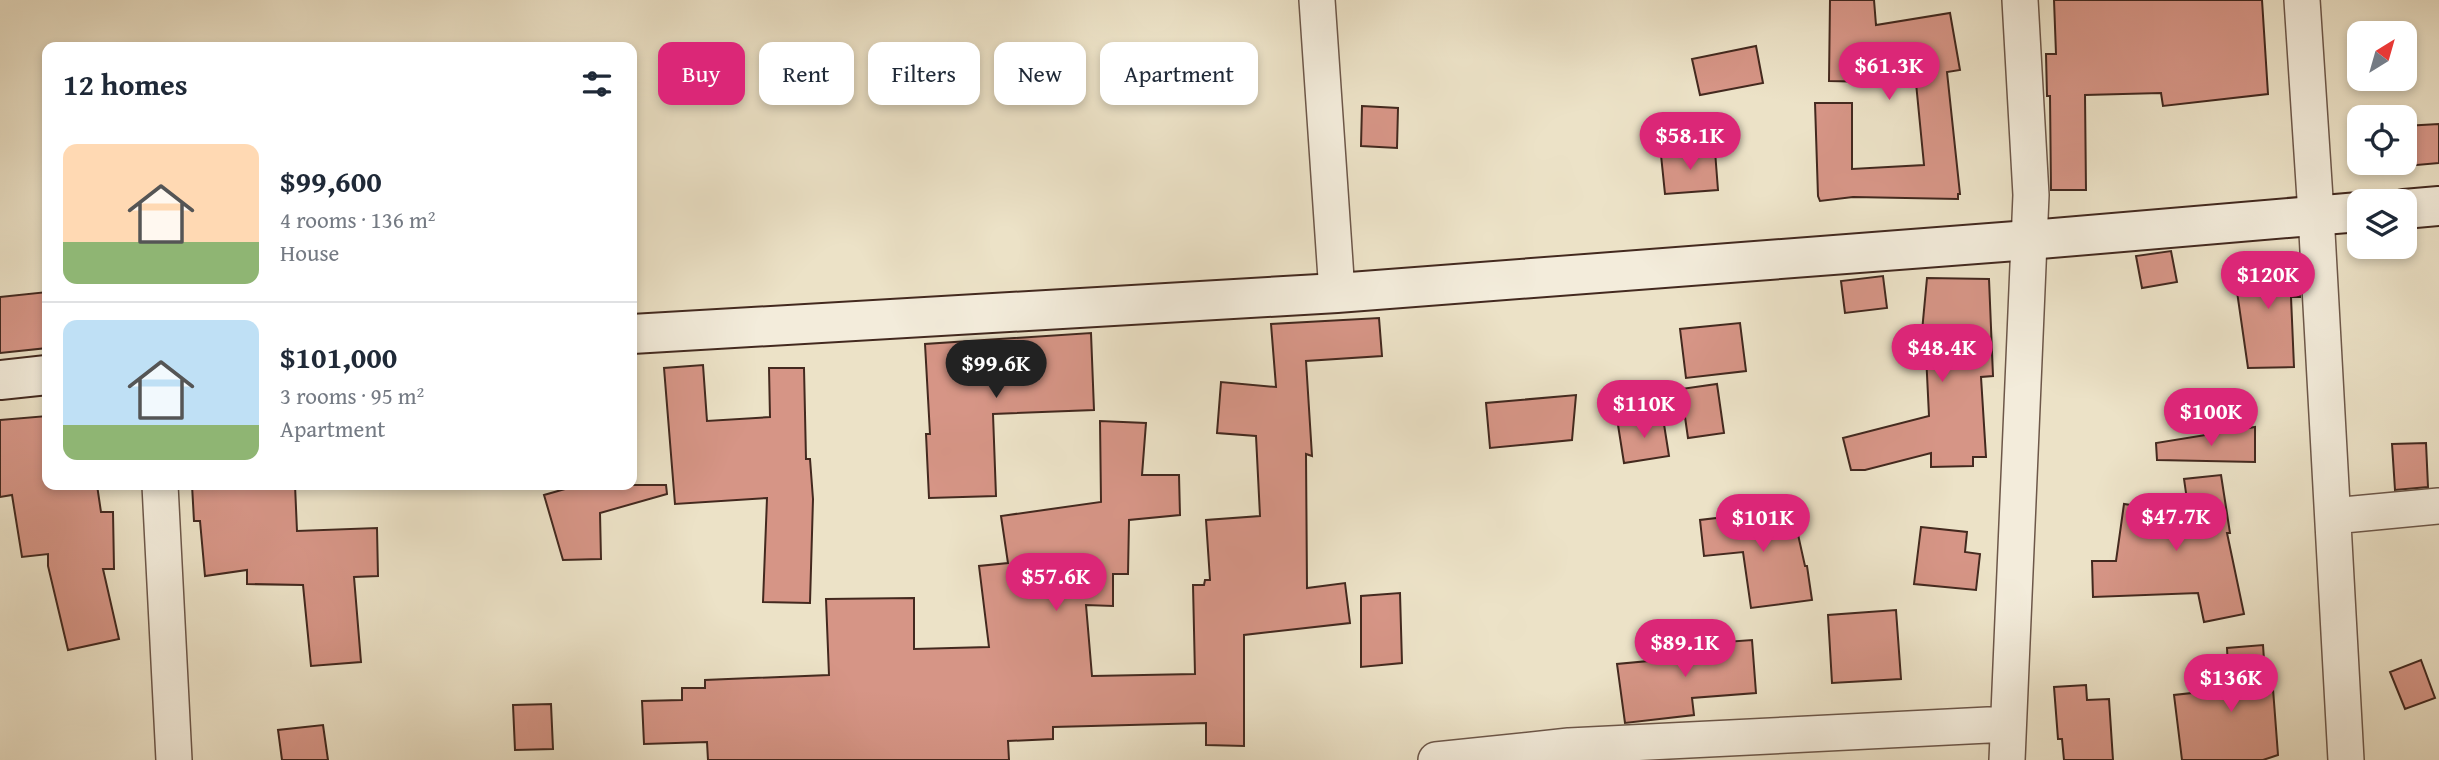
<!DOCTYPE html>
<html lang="en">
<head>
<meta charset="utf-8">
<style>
	:root { --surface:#fff; --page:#f6f6f7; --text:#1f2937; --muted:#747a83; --line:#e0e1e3; --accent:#db2777 }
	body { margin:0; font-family:"Gentium Book Plus",serif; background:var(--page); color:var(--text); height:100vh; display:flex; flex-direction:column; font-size:26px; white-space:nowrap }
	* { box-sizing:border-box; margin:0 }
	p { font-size:23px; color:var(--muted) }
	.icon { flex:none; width:38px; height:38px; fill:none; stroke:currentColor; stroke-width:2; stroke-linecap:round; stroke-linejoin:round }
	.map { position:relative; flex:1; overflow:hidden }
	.drawer { position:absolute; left:42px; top:42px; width:595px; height:448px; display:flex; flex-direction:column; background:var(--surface); border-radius:14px; box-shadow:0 4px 10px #0003 }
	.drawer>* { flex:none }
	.top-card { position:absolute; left:658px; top:42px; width:665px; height:63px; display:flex; gap:14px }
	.needle { width:46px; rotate:37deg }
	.tools { position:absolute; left:2347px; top:21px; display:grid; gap:14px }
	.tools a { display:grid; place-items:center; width:70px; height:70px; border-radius:14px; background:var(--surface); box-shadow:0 4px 10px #0003; font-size:35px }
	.price { position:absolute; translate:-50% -60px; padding:0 16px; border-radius:24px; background:var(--accent); color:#fff; font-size:23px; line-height:46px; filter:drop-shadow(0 2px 4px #0008) }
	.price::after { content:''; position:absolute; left:50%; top:42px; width:21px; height:16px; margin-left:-10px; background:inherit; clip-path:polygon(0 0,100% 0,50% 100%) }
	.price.on { background:#222; color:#fff }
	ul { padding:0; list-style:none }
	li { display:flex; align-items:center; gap:21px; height:175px; padding:0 21px }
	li+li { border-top:2px solid var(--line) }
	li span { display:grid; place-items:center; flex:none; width:196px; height:140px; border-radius:14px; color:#555 }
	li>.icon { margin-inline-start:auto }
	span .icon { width:84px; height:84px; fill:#fffc; stroke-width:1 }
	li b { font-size:30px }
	h2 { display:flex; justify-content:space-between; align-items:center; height:84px; padding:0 21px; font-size:30px }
	.chip { padding:0 24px; border-radius:14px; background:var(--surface); box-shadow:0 4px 10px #0003; font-size:24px; line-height:63px }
	.chip.on { background:var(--accent); color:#fff }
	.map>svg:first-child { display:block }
</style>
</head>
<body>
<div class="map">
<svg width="2439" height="760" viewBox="0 0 2439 760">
	<rect width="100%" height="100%" fill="#ece2c7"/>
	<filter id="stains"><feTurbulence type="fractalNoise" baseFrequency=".00286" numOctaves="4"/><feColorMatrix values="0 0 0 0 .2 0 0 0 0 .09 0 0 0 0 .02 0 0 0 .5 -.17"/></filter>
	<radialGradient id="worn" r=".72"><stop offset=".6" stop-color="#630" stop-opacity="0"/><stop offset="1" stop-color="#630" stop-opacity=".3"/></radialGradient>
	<path fill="#d69586" stroke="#43291f" stroke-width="2" d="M 1830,0 L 1874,0 L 1876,25 L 1950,13 L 1960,70 L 1947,72 L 1960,194 L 1958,194 L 1958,199 L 1853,197 L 1820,201 L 1818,196 L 1815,103 L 1852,103 L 1852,169 L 1924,165 L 1916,83 L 1829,81 Z
		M 2054,0 L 2262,0 L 2268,94 L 2163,106 L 2161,93 L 2085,95 L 2086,190 L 2051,190 L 2050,96 L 2047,96 L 2046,54 L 2056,54 Z
		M 1756,46 L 1763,83 L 1700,95 L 1692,59 Z
		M 1362,106 L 1398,108 L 1397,148 L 1361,146 Z
		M 2439,124 L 2439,163 L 2361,170 L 2360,163 L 2404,163 L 2404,126 Z
		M 1715,151 L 1718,190 L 1665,194 L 1661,155 Z
		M 2171,251 L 2177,282 L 2142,288 L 2136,256 Z
		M 2298,261 L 2300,297 L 2291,297 L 2294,367 L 2248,368 L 2233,264 Z
		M 1883,276 L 1887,308 L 1845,313 L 1841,281 Z
		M 1927,278 L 1989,279 L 1993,376 L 1981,377 L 1986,457 L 1973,457 L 1973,466 L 1931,467 L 1931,453 L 1865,470 L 1851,470 L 1843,438 L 1929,416 L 1926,354 L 1920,353 Z
		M 47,292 L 47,348 L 0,353 L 0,297 Z
		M 1379,318 L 1382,356 L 1306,361 L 1312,456 L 1306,454 L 1307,588 L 1345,583 L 1350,623 L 1244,635 L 1244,746 L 1206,745 L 1206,723 L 1053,727 L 1053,739 L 1008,741 L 1009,760 L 708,760 L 707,742 L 644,744 L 642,701 L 682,700 L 682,688 L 705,688 L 705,680 L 829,675 L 826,599 L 914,598 L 914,649 L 989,647 L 979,566 L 1008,563 L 1001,516 L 1101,502 L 1100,421 L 1146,423 L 1142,475 L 1179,475 L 1180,515 L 1129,520 L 1128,574 L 1113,574 L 1113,606 L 1086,605 L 1092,676 L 1195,674 L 1193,585 L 1204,585 L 1205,580 L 1210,580 L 1206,520 L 1260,516 L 1256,436 L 1217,433 L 1221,382 L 1276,387 L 1271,324 Z
		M 1740,323 L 1746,371 L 1686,378 L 1680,329 Z
		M 1091,333 L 1094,410 L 993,414 L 996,496 L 929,498 L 926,434 L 930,434 L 925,344 Z
		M 703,365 L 707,421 L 770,417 L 769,368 L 804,368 L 806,459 L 810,459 L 813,499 L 810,603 L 763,602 L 767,498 L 675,504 L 664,368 Z
		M 1717,384 L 1724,433 L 1688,438 L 1681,389 Z
		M 1576,395 L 1572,440 L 1490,448 L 1486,403 Z
		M 47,416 L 47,485 L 97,485 L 101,512 L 113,512 L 114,569 L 103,569 L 119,639 L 68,650 L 48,566 L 48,554 L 22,557 L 12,495 L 0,497 L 0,420 Z
		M 1663,418 L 1669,456 L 1624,463 L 1618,425 Z
		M 2255,427 L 2255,462 L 2157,460 L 2156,443 Z
		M 2426,443 L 2428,487 L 2395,490 L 2392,444 Z
		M 2221,475 L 2230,533 L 2227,533 L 2244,614 L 2204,622 L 2198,593 L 2093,597 L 2092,561 L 2116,561 L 2124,504 L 2189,514 L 2184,479 Z
		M 192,485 L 295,485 L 297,531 L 377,528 L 378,576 L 354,577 L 361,662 L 311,666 L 303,585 L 247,584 L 247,570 L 205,576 L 200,521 L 194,521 Z
		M 579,485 L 666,485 L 667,494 L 600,513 L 601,559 L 563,560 L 544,495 Z
		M 1758,508 L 1793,512 L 1805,566 L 1807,566 L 1812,600 L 1751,608 L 1743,552 L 1704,556 L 1700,520 L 1759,513 Z
		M 1921,527 L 1967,532 L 1965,552 L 1980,554 L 1976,590 L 1914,584 Z
		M 1400,593 L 1402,663 L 1361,667 L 1361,596 Z
		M 1896,610 L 1901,679 L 1832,683 L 1828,615 Z
		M 1752,640 L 1756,693 L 1692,698 L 1694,715 L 1625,723 L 1617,664 L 1659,660 L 1658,647 Z
		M 2263,645 L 2266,690 L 2273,689 L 2278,755 L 2263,760 L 2182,760 L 2174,695 L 2229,689 L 2227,648 Z
		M 2421,660 L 2435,698 L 2405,709 L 2390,672 Z
		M 2086,685 L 2087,700 L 2109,699 L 2113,760 L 2064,760 L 2062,739 L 2058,739 L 2054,687 Z
		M 551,704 L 553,749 L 515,750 L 513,705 Z
		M 323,725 L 328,760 L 282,760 L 278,730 Z"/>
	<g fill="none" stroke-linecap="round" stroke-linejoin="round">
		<defs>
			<path id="street" d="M 1317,0 L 1337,293
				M 2302,0 L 2316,214 L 2346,760
				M 160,485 L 174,760
				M 2333,516 L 2439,506
				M 1436,760 L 1569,746 L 2008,724
				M 2007,760 L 2031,195 L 2020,0"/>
			<path id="secondary" d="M 2404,209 L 2439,206
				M 632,334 L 1337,293 L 2029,240 L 2359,212
				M 0,380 L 47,375"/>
		</defs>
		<use href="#street" stroke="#6d5749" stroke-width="38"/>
		<use href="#secondary" stroke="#43291f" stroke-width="42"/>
		<use href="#street" stroke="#f3ecdb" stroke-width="35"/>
		<use href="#secondary" stroke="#f3ecdb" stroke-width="38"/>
	</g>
	<rect width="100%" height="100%" filter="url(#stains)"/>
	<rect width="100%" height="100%" fill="url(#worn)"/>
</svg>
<div class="tools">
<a><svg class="needle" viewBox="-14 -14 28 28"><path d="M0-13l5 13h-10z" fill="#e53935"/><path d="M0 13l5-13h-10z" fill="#747a83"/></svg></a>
<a><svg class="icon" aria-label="locate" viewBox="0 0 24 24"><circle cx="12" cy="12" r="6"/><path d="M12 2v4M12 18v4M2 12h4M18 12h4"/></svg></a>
<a><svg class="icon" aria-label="layers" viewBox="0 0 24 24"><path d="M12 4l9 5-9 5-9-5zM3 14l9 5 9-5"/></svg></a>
</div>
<b class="price" style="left:1889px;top:102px">$61.3K</b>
<b class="price" style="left:1690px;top:172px">$58.1K</b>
<b class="price" style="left:2268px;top:311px">$120K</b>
<b class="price" style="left:1942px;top:384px">$48.4K</b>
<b class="price on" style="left:996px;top:400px">$99.6K</b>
<b class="price" style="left:1644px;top:440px">$110K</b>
<b class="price" style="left:2211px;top:448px">$100K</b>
<b class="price" style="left:2176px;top:553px">$47.7K</b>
<b class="price" style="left:1763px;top:554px">$101K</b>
<b class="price" style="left:1056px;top:613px">$57.6K</b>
<b class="price" style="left:1685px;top:679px">$89.1K</b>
<b class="price" style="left:2231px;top:714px">$136K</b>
<div class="top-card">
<a class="chip on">Buy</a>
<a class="chip">Rent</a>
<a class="chip">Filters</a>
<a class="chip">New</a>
<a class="chip">Apartment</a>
</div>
<section class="drawer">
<h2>12 homes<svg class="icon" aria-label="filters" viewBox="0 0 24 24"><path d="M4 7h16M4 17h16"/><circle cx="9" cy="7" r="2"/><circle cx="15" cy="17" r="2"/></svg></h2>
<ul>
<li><span style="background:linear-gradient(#ffd9b3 70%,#8fb573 0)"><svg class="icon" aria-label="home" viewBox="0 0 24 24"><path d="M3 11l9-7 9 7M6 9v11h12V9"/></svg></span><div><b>$99,600</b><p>4 rooms · 136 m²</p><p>House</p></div></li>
<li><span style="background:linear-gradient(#bfe0f5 75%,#8fb573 0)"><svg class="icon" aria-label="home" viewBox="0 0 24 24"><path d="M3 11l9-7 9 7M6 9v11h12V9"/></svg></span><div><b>$101,000</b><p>3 rooms · 95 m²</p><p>Apartment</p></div></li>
</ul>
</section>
</div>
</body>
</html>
